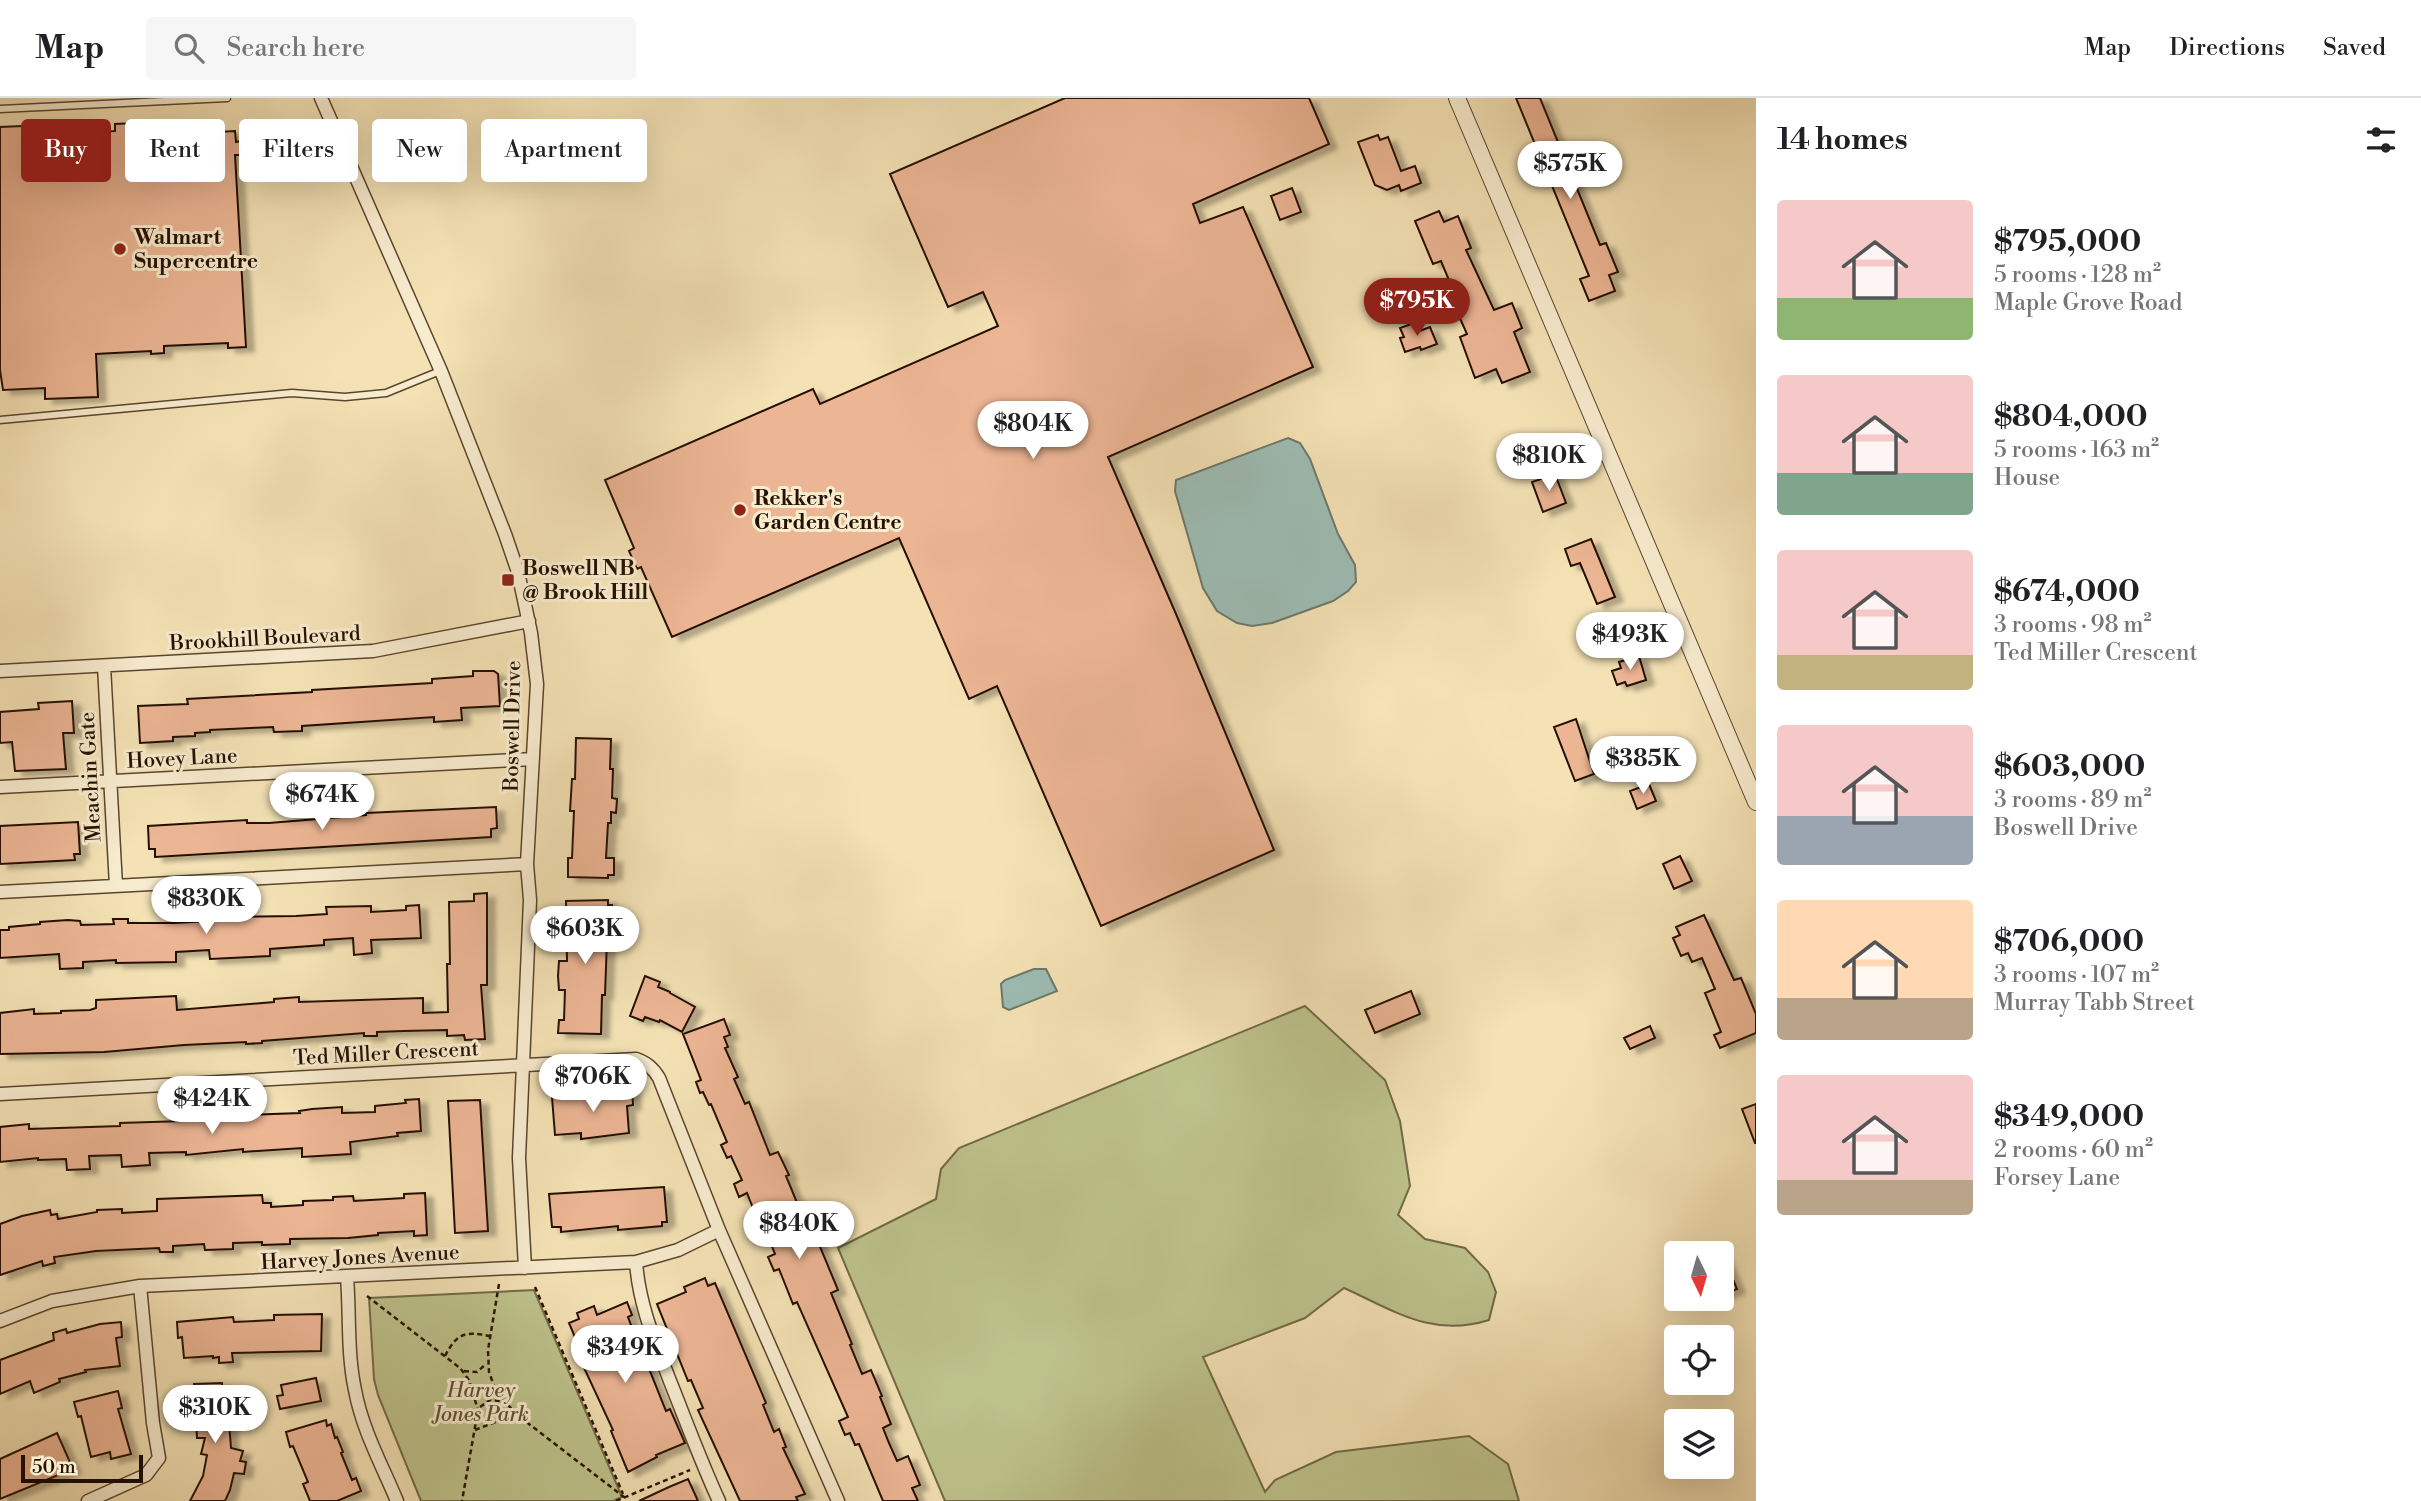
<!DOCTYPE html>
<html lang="en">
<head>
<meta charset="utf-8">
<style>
	:root { --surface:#fff; --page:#f6f6f6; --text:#202124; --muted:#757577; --line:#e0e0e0; --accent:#8f2418 }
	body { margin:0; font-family:"Libre Bodoni",serif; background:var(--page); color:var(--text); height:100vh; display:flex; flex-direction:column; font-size:26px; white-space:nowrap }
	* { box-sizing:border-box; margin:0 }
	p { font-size:23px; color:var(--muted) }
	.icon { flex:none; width:38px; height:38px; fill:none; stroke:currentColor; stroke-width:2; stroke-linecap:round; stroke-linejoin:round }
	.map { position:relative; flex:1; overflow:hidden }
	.sheet { display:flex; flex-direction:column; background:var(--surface); width:665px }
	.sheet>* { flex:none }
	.hud { position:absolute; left:21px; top:21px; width:665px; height:63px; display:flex; gap:14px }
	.needle { width:46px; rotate:175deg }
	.controls { position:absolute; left:1664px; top:1143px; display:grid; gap:14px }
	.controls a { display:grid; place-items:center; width:70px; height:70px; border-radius:7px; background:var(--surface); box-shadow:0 7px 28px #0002; font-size:35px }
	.scale { position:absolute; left:21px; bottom:18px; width:122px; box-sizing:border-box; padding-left:7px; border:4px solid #261100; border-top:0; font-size:19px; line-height:24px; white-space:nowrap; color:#261100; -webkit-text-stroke:5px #f8eccf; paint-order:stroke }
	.price { position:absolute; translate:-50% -60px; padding:0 16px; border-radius:24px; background:#fff; color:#222; font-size:23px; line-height:46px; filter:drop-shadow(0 2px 4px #0008) }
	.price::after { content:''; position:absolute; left:50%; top:42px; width:21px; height:16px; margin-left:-10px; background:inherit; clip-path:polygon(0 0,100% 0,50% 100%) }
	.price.current { background:var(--accent); color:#fff }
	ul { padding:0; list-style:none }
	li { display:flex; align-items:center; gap:21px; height:175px; padding:0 21px }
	li span { display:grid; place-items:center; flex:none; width:196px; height:140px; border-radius:7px; color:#555 }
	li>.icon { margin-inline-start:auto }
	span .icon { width:84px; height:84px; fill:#fffc; stroke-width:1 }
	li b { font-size:30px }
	h2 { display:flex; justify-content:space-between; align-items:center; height:84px; padding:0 21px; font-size:30px }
	.pill { padding:0 24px; border-radius:7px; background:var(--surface); box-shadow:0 7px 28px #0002; font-size:24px; line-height:63px }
	.pill.current { background:var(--accent); color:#fff }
	header { display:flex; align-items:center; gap:42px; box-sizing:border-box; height:98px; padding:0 35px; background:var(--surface); border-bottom:2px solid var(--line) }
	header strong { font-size:33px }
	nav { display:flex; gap:38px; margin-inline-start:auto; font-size:24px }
	.search { width:490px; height:63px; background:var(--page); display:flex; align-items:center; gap:18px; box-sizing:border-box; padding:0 24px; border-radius:7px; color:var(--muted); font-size:26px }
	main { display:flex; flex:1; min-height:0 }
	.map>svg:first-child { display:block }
</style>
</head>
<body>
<header>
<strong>Map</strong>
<div class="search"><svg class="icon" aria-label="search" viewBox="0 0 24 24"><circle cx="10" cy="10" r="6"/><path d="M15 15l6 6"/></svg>Search here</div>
<nav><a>Map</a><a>Directions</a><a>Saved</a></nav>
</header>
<main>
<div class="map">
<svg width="1756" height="1403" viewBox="0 0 1756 1403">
	<defs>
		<filter id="shadow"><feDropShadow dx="8" dy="4.5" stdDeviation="2" flood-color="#0004"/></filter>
	</defs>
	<rect width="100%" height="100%" fill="#f4e2b5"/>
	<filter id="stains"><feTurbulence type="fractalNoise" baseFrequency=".00286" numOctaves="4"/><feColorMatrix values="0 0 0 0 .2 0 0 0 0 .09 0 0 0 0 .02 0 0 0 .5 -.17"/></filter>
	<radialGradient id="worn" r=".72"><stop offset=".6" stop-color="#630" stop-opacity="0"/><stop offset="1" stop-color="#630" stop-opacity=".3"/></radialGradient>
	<path fill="#bec38c" stroke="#726a46" stroke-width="2" d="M 1305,908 L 1385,982 L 1400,1023 L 1410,1088 L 1398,1117 L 1425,1141 L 1465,1150 L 1488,1174 L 1496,1194 L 1489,1222 C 1432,1240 1395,1213 1344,1190 L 1305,1220 L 1203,1259 L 1265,1394 L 1275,1382 L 1336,1354 L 1469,1338 L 1508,1366 L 1519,1403 L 945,1403 L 838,1150 L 936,1101 L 941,1071 L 959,1050 Z
		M 534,1192 L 622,1399 L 613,1403 L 421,1403 L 378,1297 L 374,1281 L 369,1200 Z"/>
	<path fill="#9dbdb4" stroke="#6d786c" stroke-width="2" d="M 1288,340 L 1300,345 L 1310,361 L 1338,436 L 1355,467 L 1356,484 L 1348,493 L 1333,503 L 1272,525 L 1252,528 L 1237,525 L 1217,513 L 1203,490 L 1175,393 L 1176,382 Z
		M 1034,871 L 1046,871 L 1057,893 L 1009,912 L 1003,909 L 1001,886 L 1005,882 Z"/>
	<path fill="#ecb594" stroke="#261100" stroke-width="2" filter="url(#shadow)" d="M 1065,0 L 1309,0 L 1329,46 L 1193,106 L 1200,125 L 1243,109 L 1313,269 L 1108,359 L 1176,516 L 1274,752 L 1101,828 L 997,588 L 969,601 L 899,440 L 672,539 L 641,469 L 637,471 L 629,453 L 634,450 L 605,382 L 813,291 L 820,306 L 998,228 L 983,194 L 948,209 L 890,76 Z
		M 1516,0 L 1540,0 L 1600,147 L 1606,145 L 1618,174 L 1609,177 L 1615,193 L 1589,203 L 1580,181 L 1589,178 Z
		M 200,22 L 201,35 L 235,33 L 236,44 L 241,43 L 242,57 L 235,57 L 246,249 L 228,250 L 228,245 L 164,248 L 164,255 L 151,256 L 151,253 L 96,256 L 98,299 L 45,301 L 45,290 L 3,292 L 0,272 L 0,29 L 46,27 L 47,36 L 115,33 L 115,26 Z
		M 1378,37 L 1380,42 L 1388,39 L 1401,73 L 1415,68 L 1421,85 L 1401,93 L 1399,87 L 1387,92 L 1375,87 L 1358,44 Z
		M 1292,90 L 1301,114 L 1280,122 L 1271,98 Z
		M 1439,113 L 1444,124 L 1458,118 L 1471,150 L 1466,152 L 1494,212 L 1512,205 L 1522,230 L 1514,234 L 1530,274 L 1502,285 L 1496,271 L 1475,280 L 1460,239 L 1467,236 L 1446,189 L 1451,187 L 1441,163 L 1433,166 L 1415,123 Z
		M 1414,225 L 1417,234 L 1430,229 L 1437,246 L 1421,252 L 1420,249 L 1405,254 L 1400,240 L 1404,239 L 1400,230 Z
		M 1555,376 L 1566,405 L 1543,414 L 1532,384 Z
		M 1591,441 L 1615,499 L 1597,506 L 1580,465 L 1571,468 L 1565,451 Z
		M 1639,558 L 1646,582 L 1627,588 L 1625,584 L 1617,587 L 1612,573 L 1621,570 L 1619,564 Z
		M 473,573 L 494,573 L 498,576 L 500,608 L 461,610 L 462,622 L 434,624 L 434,619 L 302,628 L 302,633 L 274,634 L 273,629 L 210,632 L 210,634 L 195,635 L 195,638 L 173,639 L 173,643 L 140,645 L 138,608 L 188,606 L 187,601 L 312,594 L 312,592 L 432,585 L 432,581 L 473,578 Z
		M 72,603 L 74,635 L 63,635 L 66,671 L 15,673 L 12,644 L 0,645 L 0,614 L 39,611 L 38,605 Z
		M 1576,621 L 1594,676 L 1575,683 L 1554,629 Z
		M 576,640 L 611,641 L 610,671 L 613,671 L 612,700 L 617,701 L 616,715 L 611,714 L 611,725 L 608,725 L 606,760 L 614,760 L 614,777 L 608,777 L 608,780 L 568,779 L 568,760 L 572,760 L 574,713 L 570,713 L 572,681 L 575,681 Z
		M 1649,686 L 1656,703 L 1637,711 L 1630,693 Z
		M 496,709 L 497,730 L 491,731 L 491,739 L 155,759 L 155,751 L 149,751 L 148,728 L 247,722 L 247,725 L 269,725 L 366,717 L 366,715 Z
		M 78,724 L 80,756 L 74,756 L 75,762 L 0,766 L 0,728 Z
		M 1680,758 L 1692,783 L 1674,791 L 1663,766 Z
		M 487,795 L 487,887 L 481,887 L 485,941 L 465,942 L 464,937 L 447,938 L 447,932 L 403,933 L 377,934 L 377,938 L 364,938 L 364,935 L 262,943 L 262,945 L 246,946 L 246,944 L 184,947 L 104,954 L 0,956 L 0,915 L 34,911 L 34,916 L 61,915 L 61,913 L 90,912 L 96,910 L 96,902 L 176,898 L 177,912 L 274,904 L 274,901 L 299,899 L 299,904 L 423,900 L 423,915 L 448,914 L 447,866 L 450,866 L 449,804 L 474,803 L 474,796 Z
		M 608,802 L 608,807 L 612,807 L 612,842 L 607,842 L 605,897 L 602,897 L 601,936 L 558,935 L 559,922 L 564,922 L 565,892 L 559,892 L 558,878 L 559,863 L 567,863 L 566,803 Z
		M 419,807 L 421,840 L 371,842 L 372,855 L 354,857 L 353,840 L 324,842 L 324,847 L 270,851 L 270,858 L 210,861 L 209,852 L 176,854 L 176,864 L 116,865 L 116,862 L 83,864 L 83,870 L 60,871 L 59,856 L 0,860 L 0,832 L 9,832 L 9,829 L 40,826 L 40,824 L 68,822 L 80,823 L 81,827 L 114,826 L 113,821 L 128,821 L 128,825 L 174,825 L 208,823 L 207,817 L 221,817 L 221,819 L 296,818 L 327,816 L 326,809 L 371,808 L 371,814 L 406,812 L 406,808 Z
		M 1704,817 L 1734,882 L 1741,880 L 1756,916 L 1756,935 L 1720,950 L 1714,937 L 1721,934 L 1705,895 L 1715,891 L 1702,860 L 1692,864 L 1688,855 L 1681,858 L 1673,840 L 1680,837 L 1676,829 Z
		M 645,878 L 660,884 L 658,889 L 670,894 L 670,895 L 695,909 L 682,934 L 660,922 L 659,924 L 645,919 L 643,923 L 630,918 Z
		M 1411,893 L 1420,916 L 1375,935 L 1365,912 Z
		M 724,921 L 730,937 L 724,939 L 728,949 L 725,950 L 738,979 L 734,981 L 745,1006 L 749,1004 L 770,1057 L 778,1054 L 789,1077 L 786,1078 L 812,1141 L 816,1139 L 838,1192 L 831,1195 L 852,1246 L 850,1247 L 862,1276 L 871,1272 L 882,1298 L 880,1299 L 891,1326 L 883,1330 L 889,1345 L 897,1363 L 908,1358 L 920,1387 L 912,1390 L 918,1403 L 883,1403 L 859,1346 L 855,1347 L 850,1335 L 845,1337 L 839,1323 L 848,1319 L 797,1204 L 793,1206 L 779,1171 L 774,1173 L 768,1159 L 775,1156 L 761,1121 L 758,1123 L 747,1095 L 739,1099 L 734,1086 L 742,1082 L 731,1058 L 727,1060 L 721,1047 L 727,1044 L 711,1006 L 709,1007 L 703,994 L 700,995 L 696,984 L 701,982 L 683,936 Z
		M 1650,928 L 1655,940 L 1630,951 L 1624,940 Z
		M 632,991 L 633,1007 L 627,1008 L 629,1035 L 581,1041 L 581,1035 L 555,1037 L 552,999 Z
		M 419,1001 L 421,1033 L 397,1035 L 398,1038 L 350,1044 L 351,1056 L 302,1059 L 302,1050 L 243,1054 L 243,1051 L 186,1057 L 186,1054 L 149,1055 L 150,1067 L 122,1069 L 121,1057 L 89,1058 L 90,1071 L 67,1072 L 66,1061 L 38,1062 L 38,1060 L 0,1064 L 0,1029 L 29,1026 L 29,1031 L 120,1028 L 120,1025 L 184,1023 L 209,1018 L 209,1022 L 241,1019 L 246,1019 L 246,1017 L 300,1015 L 299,1013 L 312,1011 L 342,1009 L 342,1015 L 375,1014 L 375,1008 L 406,1005 L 405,1002 Z
		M 480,1002 L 488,1133 L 455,1135 L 448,1003 Z
		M 1756,1006 L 1756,1045 L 1755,1045 L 1742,1011 Z
		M 664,1089 L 667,1124 L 662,1124 L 662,1128 L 618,1132 L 618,1128 L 561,1134 L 561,1129 L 552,1129 L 549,1096 Z
		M 425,1095 L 427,1137 L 414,1138 L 414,1133 L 378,1135 L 378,1137 L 348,1140 L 290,1141 L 290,1146 L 262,1147 L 262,1144 L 233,1145 L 233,1151 L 205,1152 L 204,1146 L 173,1148 L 173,1154 L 160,1154 L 159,1150 L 96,1153 L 54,1159 L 55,1165 L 43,1168 L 42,1163 L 0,1177 L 0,1126 L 22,1118 L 50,1112 L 51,1117 L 57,1116 L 58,1121 L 97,1114 L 97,1112 L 122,1111 L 122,1115 L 157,1113 L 157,1101 L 262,1097 L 263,1105 L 271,1105 L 271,1109 L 303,1107 L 303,1103 L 333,1102 L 333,1099 L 353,1098 L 354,1103 L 404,1100 L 404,1096 Z
		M 1722,1155 L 1737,1191 L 1722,1197 Z
		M 705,1180 L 708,1188 L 715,1185 L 766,1305 L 763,1307 L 774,1334 L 779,1331 L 786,1349 L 783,1350 L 805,1396 L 796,1399 L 798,1403 L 740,1403 L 698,1312 L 703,1310 L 691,1282 L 688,1283 L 657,1206 L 686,1194 L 684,1189 Z
		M 627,1204 L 632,1217 L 628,1219 L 637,1243 L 641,1242 L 647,1257 L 644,1258 L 666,1313 L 670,1311 L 685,1345 L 656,1357 L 657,1359 L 628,1374 L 611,1333 L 613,1332 L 579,1259 L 583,1258 L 569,1225 L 579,1221 L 577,1215 L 594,1208 L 597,1217 Z
		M 322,1216 L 321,1253 L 232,1255 L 233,1264 L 219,1265 L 219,1259 L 213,1260 L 213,1258 L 184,1260 L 182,1239 L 178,1240 L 177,1224 L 233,1219 L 234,1224 L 274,1222 L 274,1217 Z
		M 121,1224 L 122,1239 L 116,1240 L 120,1268 L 85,1272 L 86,1274 L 59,1281 L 60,1284 L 34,1295 L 30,1283 L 0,1296 L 0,1262 L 54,1242 L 53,1235 L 66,1231 L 67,1235 L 100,1226 Z
		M 316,1280 L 321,1303 L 280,1311 L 277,1298 L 283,1297 L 281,1287 Z
		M 222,1285 L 223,1311 L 228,1311 L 231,1350 L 243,1353 L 240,1363 L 246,1364 L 244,1376 L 234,1375 L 230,1392 L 225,1403 L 190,1403 L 203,1378 L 207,1357 L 201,1356 L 205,1340 L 197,1340 L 194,1286 Z
		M 118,1293 L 122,1310 L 118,1311 L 131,1356 L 111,1361 L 110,1354 L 91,1359 L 81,1318 L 78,1319 L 74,1304 Z
		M 326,1322 L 327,1328 L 331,1326 L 335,1340 L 337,1339 L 343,1354 L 341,1355 L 352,1382 L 356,1380 L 361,1393 L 337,1403 L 310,1403 L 303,1386 L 308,1384 L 293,1348 L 290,1349 L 286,1334 Z
		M 57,1335 L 73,1371 L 0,1401 L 0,1361 Z
		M 688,1381 L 698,1403 L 639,1403 L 669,1389 Z"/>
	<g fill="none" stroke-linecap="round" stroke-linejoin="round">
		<defs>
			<path id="service" d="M 0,11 L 227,0
				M 0,322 L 292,295 L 345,299 L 386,295 L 440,273"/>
			<path id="minor" d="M 321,0 L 441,273 L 505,436 L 518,474 L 531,535 L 537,586 L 527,766 L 530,802 L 519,1060 L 525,1170
				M 104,568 L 116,788
				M 0,573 L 373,553 L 529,523
				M 0,689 L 533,661
				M 0,794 L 527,766
				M 0,996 L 636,961 C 647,965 653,970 659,980 L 719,1132 L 838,1403
				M 636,1164 C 639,1207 655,1244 670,1283 C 686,1323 701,1364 719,1403
				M 347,1179 C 350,1216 347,1255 355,1292 C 362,1331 382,1367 397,1403
				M 0,1223 L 52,1203 L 140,1188 L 636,1164 L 678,1152 L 719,1132
				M 88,1403 L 146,1377 L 159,1360 L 153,1325 L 140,1188"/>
			<path id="tertiary" d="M 1457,0 L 1756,704"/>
		</defs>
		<use href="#service" stroke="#5a452d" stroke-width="9"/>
		<use href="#minor" stroke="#5a452d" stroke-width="15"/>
		<use href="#tertiary" stroke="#5a452d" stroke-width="18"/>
		<path stroke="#261100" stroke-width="2.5" stroke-dasharray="5 3.5" stroke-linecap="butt" d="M 499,1186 L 488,1252 L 489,1274 L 496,1293 L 516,1316 L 624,1399
			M 535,1189 L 623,1396
			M 367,1198 L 460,1270 L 469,1282 L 478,1312 L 462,1403
			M 445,1258 C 457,1235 465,1233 490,1238
			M 464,1273 L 477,1274 L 486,1266
			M 480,1309 L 490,1302 L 501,1303
			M 475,1332 L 516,1316
			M 616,1403 L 690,1372"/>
		<use href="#service" stroke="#f8eccf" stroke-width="6"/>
		<use href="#minor" stroke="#f8eccf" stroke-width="12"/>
		<use href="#tertiary" stroke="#f8eccf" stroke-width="16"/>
	</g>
	<g fill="#8f2418" stroke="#f8eccf" stroke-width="2.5">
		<circle cx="120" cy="151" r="7"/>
		<circle cx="740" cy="412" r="7"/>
		<rect x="501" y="475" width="14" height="14" rx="3.5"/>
	</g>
	<g text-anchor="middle" stroke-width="6" stroke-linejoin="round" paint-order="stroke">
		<g font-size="21" font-weight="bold" fill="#261100" stroke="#f8eccf" text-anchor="start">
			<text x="134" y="146">Walmart<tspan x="134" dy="24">Supercentre</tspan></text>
			<text x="754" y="407">Rekker's<tspan x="754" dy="24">Garden Centre</tspan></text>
			<text x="522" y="477">Boswell NB<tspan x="522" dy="24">@ Brook Hill</tspan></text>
		</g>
		<g font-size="21" fill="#261100" stroke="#f8eccf">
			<text transform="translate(265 540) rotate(-3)" y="7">Brookhill Boulevard</text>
			<text transform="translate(512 628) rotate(-89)" y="7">Boswell Drive</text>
			<text transform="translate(182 660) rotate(-3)" y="7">Hovey Lane</text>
			<text transform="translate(90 679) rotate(-93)" y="7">Meachin Gate</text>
			<text transform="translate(386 955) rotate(-3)" y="7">Ted Miller Crescent</text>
			<text transform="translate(360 1159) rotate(-3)" y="7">Harvey Jones Avenue</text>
		</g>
		<g font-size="21" font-style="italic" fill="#5b4f31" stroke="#f8eccf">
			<text x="481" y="1299">Harvey<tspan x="481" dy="24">Jones Park</tspan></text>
		</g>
	</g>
	<rect width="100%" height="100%" filter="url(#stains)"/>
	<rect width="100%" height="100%" fill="url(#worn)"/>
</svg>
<div class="controls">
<a><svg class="needle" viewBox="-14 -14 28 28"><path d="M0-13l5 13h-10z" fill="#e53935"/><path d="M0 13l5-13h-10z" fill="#757577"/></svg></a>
<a><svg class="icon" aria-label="locate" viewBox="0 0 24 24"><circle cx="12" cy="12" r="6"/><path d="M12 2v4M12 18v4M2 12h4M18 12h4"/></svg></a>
<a><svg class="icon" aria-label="layers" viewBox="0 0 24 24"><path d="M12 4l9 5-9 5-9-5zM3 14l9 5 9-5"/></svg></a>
</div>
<div class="scale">50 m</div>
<b class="price" style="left:1570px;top:103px">$575K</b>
<b class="price current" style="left:1417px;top:240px">$795K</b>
<b class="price" style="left:1033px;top:363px">$804K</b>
<b class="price" style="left:1549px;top:395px">$810K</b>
<b class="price" style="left:1630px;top:574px">$493K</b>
<b class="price" style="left:1643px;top:698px">$385K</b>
<b class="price" style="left:322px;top:734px">$674K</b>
<b class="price" style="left:206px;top:838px">$830K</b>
<b class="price" style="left:585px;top:868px">$603K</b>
<b class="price" style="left:593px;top:1016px">$706K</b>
<b class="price" style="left:212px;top:1038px">$424K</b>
<b class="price" style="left:799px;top:1163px">$840K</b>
<b class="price" style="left:625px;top:1287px">$349K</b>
<b class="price" style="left:215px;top:1347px">$310K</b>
<div class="hud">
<a class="pill current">Buy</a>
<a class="pill">Rent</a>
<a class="pill">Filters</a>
<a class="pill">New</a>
<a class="pill">Apartment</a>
</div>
</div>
<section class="sheet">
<h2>14 homes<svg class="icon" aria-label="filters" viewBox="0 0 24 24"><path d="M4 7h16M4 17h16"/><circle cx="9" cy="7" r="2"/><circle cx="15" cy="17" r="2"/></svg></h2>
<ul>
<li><span style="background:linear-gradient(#f6c9c9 70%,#8fb573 0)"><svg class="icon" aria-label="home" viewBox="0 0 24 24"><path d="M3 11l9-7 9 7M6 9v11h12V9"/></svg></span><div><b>$795,000</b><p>5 rooms · 128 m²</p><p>Maple Grove Road</p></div></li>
<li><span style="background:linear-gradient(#f6c9c9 70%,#7fa58c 0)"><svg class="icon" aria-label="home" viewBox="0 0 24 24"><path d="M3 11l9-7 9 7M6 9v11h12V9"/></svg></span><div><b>$804,000</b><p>5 rooms · 163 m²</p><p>House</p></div></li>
<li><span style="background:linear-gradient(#f6c9c9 75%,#c2b280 0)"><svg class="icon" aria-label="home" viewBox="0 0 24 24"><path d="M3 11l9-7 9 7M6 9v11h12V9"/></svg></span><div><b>$674,000</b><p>3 rooms · 98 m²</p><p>Ted Miller Crescent</p></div></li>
<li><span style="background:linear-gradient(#f6c9c9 65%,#9aa5b1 0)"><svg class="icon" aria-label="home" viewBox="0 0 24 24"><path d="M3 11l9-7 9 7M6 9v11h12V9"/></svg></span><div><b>$603,000</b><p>3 rooms · 89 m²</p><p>Boswell Drive</p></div></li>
<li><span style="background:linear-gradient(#ffd9b3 70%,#b9a48a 0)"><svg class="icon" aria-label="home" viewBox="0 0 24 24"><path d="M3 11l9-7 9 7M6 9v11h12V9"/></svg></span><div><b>$706,000</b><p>3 rooms · 107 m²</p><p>Murray Tabb Street</p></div></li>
<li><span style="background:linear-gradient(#f6c9c9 75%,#b9a48a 0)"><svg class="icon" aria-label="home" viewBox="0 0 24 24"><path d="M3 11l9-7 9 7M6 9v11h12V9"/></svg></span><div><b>$349,000</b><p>2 rooms · 60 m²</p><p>Forsey Lane</p></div></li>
</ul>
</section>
</main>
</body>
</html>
